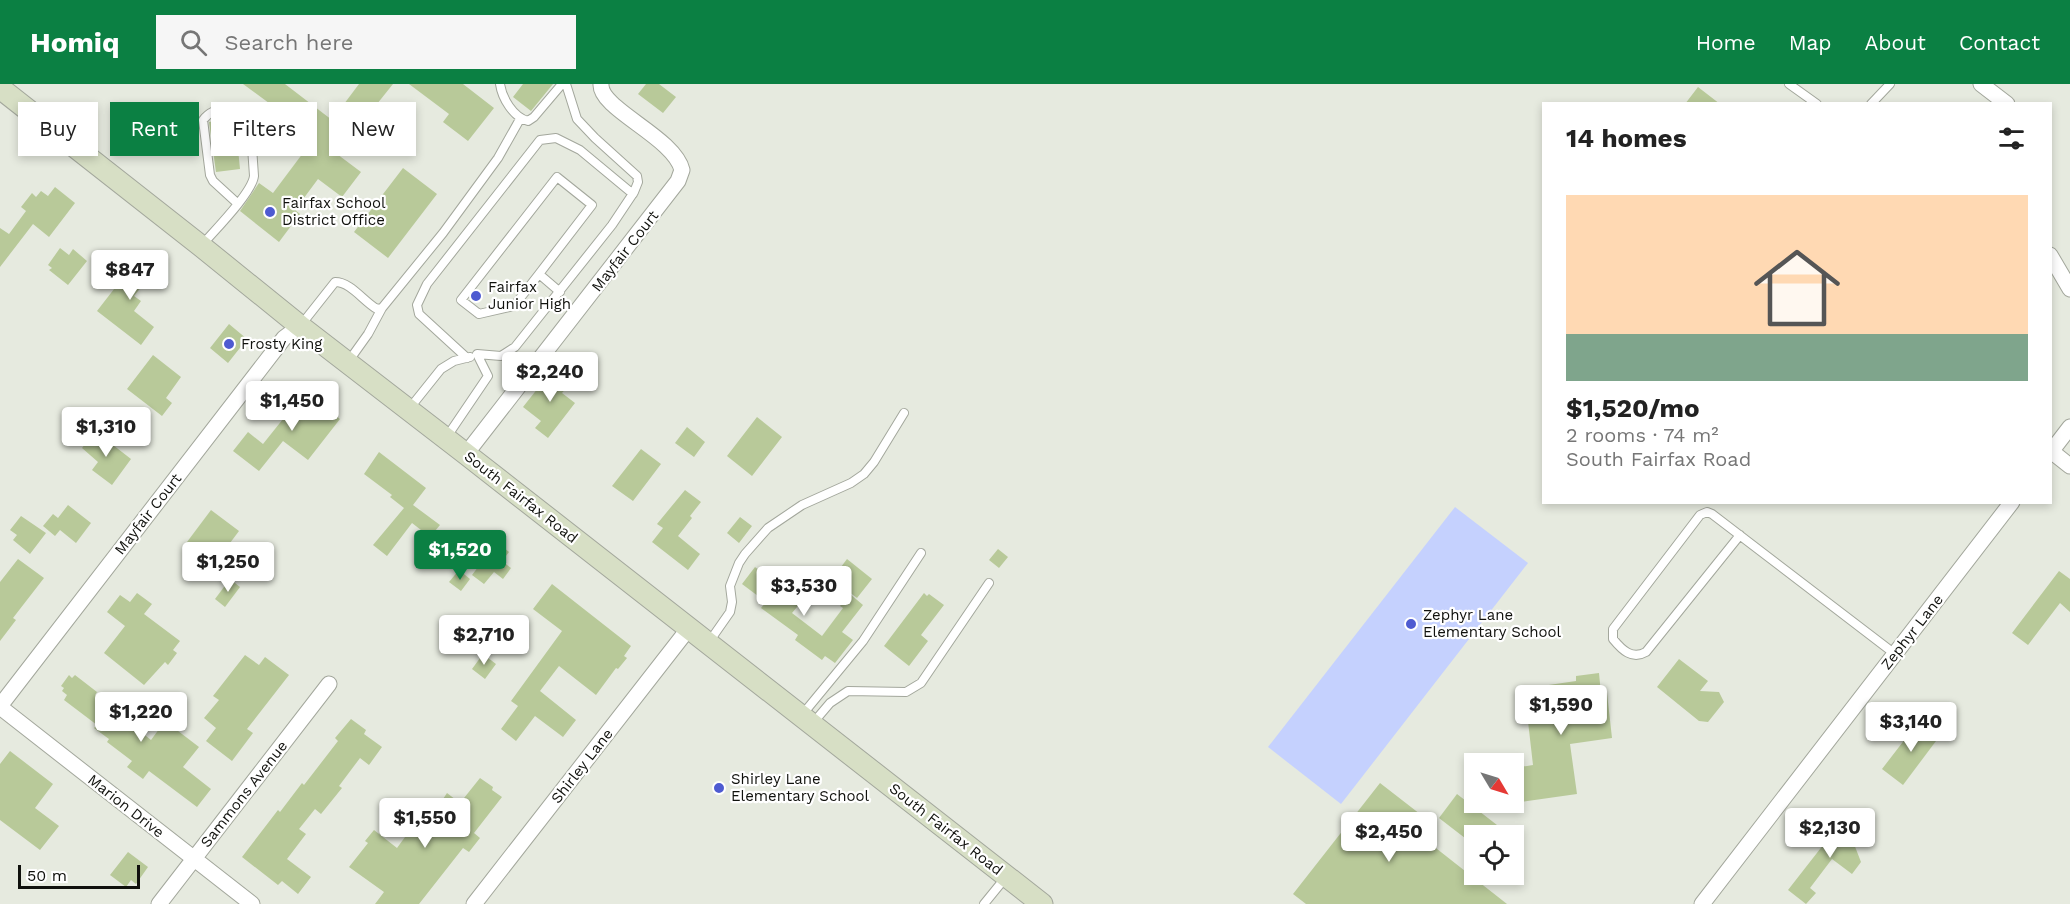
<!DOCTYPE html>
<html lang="en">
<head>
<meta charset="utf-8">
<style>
	:root { --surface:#fff; --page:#f6f6f6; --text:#222; --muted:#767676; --line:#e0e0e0; --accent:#0b8043 }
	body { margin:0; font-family:"Work Sans",sans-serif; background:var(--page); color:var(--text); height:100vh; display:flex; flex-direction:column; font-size:22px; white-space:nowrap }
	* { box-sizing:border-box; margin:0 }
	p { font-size:20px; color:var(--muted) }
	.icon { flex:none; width:33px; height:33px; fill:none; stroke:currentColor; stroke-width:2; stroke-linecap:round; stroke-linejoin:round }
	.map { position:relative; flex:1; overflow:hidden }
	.drawer { position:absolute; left:1542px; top:18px; width:510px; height:402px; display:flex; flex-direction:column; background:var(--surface); border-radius:0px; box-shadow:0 3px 9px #0003 }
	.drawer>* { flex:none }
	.hud { position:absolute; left:18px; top:18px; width:570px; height:54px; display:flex; gap:12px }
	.needle { width:39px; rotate:128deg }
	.fabs { position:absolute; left:1464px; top:669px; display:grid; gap:12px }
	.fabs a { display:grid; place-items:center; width:60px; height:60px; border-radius:0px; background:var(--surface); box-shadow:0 3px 9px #0003; font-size:30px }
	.scale { position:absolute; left:18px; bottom:15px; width:122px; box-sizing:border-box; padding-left:6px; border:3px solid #10110d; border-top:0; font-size:16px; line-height:21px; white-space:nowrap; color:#10110d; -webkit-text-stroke:4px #fff; paint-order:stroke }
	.price { position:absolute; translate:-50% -51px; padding:0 14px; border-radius:6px; background:#fff; color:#222; font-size:20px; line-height:39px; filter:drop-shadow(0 2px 3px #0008) }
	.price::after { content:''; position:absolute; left:50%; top:36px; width:18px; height:14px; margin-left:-9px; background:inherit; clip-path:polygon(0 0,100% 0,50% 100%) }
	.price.active { background:var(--accent); color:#fff }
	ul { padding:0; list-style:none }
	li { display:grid; align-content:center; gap:12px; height:318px; padding:0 24px }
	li+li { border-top:2px solid var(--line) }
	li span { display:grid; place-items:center; height:186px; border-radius:0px; color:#555 }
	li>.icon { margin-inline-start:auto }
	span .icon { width:108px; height:108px; fill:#fffc; stroke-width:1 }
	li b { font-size:26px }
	h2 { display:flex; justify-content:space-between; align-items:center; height:72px; padding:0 24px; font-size:26px }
	.chip { padding:0 21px; border-radius:0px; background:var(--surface); box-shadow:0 3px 9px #0003; font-size:21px; line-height:54px }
	.chip.active { background:var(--accent); color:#fff }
	header { display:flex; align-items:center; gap:36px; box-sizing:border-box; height:84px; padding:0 30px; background:var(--accent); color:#fff }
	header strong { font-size:28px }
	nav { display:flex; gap:33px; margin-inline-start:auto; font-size:21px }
	.search { width:420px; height:54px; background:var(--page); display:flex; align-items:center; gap:15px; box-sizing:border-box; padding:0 21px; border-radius:0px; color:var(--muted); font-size:22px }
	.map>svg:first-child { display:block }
</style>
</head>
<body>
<header>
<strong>Homiq</strong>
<div class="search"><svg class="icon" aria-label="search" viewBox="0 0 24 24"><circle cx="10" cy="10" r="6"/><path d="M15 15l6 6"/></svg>Search here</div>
<nav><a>Home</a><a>Map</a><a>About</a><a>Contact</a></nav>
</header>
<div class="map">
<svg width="2070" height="820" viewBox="0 0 2070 820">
	<rect width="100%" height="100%" fill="#e6eadf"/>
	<path fill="#c5d1fe" d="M 1455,423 L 1528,479 L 1341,720 L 1268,663 Z"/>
	<path fill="#b8c999" d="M 243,0 L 285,0 L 332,36 L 359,0 L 393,0 L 337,70 L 361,88 L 342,113 L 318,95 L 295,126 L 300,130 L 279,158 L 240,127 L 259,99 L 273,109 L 315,53 Z
		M 409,0 L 463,0 L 494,24 L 468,57 L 443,38 L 449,30 Z
		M 523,0 L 553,0 L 531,27 L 513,13 Z
		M 646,0 L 659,0 L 676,13 L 663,29 L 638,10 Z
		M 1698,3 L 1720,20 L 1685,20 Z
		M 235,34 L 240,85 L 216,88 L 209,38 Z
		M 403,84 L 437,110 L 388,174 L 354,148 Z
		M 55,103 L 75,119 L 49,153 L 33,140 L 0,183 L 0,144 L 9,150 L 26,127 L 21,123 L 32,109 L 36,113 L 41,107 L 48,112 Z
		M 60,164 L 69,171 L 73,165 L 87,177 L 68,201 L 49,186 L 52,184 L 48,181 Z
		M 142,169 L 158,182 L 134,212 L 141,217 L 134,227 L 154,243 L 141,261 L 97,227 Z
		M 229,240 L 247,255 L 228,279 L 210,264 Z
		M 153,271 L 181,293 L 166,314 L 172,319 L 162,332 L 127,305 Z
		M 553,285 L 571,299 L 562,309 L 575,319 L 548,354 L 535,344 L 541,337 L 523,323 Z
		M 311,306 L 313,313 L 340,335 L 308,376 L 283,357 L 259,387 L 233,367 L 248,348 L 263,360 L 299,315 L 298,309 Z
		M 757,333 L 782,353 L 752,392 L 727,372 Z
		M 687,343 L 705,358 L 694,373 L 675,359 Z
		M 95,347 L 131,375 L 112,401 L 92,386 L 98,378 L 82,364 Z
		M 641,365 L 661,380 L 633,417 L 612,402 Z
		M 379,368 L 426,404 L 413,421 L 440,441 L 430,453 L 412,439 L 387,472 L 373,461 L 404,424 L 390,413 L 392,411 L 364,390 Z
		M 685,406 L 701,418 L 690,432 L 692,434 L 678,452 L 700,470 L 688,486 L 652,458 L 663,444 L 657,440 Z
		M 68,421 L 91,439 L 76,459 L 60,446 L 55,452 L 43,442 L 53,430 L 58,434 Z
		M 211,426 L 239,447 L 215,479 L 187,458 Z
		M 21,432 L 46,449 L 30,470 L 13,456 L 17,451 L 10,446 Z
		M 740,433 L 752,442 L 739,459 L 727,449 Z
		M 497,458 L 509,468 L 502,477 L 511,484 L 503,495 L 494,488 L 484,500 L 472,491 Z
		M 998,465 L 1008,473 L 999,484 L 989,476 Z
		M 18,475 L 44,494 L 13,534 L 16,536 L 0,557 L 0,498 Z
		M 847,475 L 872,495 L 857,514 L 832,495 Z
		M 755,483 L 787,508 L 788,506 L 802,517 L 792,529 L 822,552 L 843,524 L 840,522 L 850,510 L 863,521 L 842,548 L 853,556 L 835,579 L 825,572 L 822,576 L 795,556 L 798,551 L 761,524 L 766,518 L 742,500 Z
		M 459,486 L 470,495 L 461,507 L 449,498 Z
		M 2059,487 L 2070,495 L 2070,528 L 2060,519 L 2028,561 L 2012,549 Z
		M 230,495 L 240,503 L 225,523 L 215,515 Z
		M 552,500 L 631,562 L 624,572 L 627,574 L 618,585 L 616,584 L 596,611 L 559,582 L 540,607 L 576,636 L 563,653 L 535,632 L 516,657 L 501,645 L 518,622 L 511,617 L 562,547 L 533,525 Z
		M 137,509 L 152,520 L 144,530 L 180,557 L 173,566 L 177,569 L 168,581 L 165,578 L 144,601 L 104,569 L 125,542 L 107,528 L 120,511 L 130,518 Z
		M 924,509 L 927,512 L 929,510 L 944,521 L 921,551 L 928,557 L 909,582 L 884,562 Z
		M 480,534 L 499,548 L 488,562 L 470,548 Z
		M 483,570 L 496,580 L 485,595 L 472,585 Z
		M 245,571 L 259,581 L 265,573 L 289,591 L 247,645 L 253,649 L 232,677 L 206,657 L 216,644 L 204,634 L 219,616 L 213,612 Z
		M 1679,575 L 1708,597 L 1700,607 L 1719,608 L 1724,618 L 1708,638 L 1699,637 L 1657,603 Z
		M 1599,589 L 1601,610 L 1607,609 L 1612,654 L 1570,660 L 1577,710 L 1514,719 L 1514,684 L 1533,681 L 1526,620 L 1537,618 L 1535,603 L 1576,597 L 1576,592 Z
		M 69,591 L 72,594 L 75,591 L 97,608 L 95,611 L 151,656 L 165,637 L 199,663 L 183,683 L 211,705 L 197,723 L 149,687 L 143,695 L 127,683 L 132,677 L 107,658 L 109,655 L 94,644 L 97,641 L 64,616 L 67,611 L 62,607 L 64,604 L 61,602 Z
		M 351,635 L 366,646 L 364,650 L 382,663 L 369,681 L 360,674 L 339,702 L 342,704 L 321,730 L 315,725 L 299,745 L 306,750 L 287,775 L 311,793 L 298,810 L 282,797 L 278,801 L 242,773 L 278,726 L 280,728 L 302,699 L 304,701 L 338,657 L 335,654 Z
		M 1919,637 L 1939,653 L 1903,701 L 1882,685 Z
		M 10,667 L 53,700 L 35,724 L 59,742 L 40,766 L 0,736 L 0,680 Z
		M 480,694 L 493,703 L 492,706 L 502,713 L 474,749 L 480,754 L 469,768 L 463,764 L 419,820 L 375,820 L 384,808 L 349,783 L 368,759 L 365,757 L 374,746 L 397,764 L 416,738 L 429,749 L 446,726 L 439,721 L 447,709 L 460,719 Z
		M 1380,699 L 1429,737 L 1418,750 L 1507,820 L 1306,820 L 1293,810 Z
		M 1457,710 L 1488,734 L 1511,752 L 1474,752 L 1474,761 L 1439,734 Z
		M 1845,733 L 1863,748 L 1854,760 L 1861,778 L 1852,790 L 1832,775 L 1810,804 L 1816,809 L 1806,820 L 1788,806 Z
		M 128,768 L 148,783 L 136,800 L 131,796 L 126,803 L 110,791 Z"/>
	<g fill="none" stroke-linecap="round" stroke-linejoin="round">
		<defs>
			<path id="lane" d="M 500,0 C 502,14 513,33 528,37 L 534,33 L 562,0
				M 1789,0 L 1817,20
				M 1871,20 L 1890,0
				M 202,161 C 214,147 252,109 254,92 L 250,34 C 237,23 214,21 203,36 L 210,91 L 213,97 L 237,119
				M 539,190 L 514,222 L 479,230 L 461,216 L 557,93 L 592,121 L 539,190 L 560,208
				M 301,241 L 335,198 C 351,198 363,217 377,225 L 382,224 L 443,149 L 498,74 L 520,35
				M 467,274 L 419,230 L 417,221 L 427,200 L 540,56 L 556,54 L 580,66 L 633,110
				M 348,278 L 368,250 L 382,224
				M 409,325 L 441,285 L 454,277 L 470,273
				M 446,354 L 488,292 L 477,270 L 501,272 L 515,263 L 612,141 L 634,108 L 638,98 L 637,92 L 595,54 L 577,35 L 566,0
				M 1740,451 L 1646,568 C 1632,576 1622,566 1613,555 L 1613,545 L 1700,431 L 1707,428 L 1712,430 L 1895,570
				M 709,558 L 730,528 L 732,518 L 730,502 L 739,479 L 745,470 L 768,444 L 802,421 L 851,399 L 864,390 L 874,378 L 904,329
				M 802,631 L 863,557 L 921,469
				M 813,639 L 830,619 L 848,607 L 906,608 L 921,599 L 989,499
				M 984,820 L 1006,793"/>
			<path id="street" d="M 1981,0 L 2007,20
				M 2050,171 L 2070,205
				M 2051,367 L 2070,382
				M 2050,369 L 2070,343
				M 466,370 L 678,97 L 682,86 C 674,53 599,25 601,0
				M 0,622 L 284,254 L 300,242
				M 0,623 L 252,820
				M 159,820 L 329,600
				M 474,820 L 689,544
				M 1702,820 L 2012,418"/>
			<path id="secondary" d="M 0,4 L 201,162 L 300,242 L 466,370 L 1042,820"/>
		</defs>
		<use href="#lane" stroke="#a3a79c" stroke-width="10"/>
		<use href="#street" stroke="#a3a79c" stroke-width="17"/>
		<use href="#secondary" stroke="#a3a79c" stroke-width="23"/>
		<use href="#lane" stroke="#fff" stroke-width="8"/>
		<use href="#street" stroke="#fff" stroke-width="15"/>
		<use href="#secondary" stroke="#d7dfc5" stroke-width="21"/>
	</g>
	<g fill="#4e5bd1" stroke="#fff" stroke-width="2">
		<circle cx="270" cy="128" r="6"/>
		<circle cx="476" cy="212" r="6"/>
		<circle cx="229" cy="260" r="6"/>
		<circle cx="1411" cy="540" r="6"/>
		<circle cx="719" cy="704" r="6"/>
	</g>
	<g text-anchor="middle" stroke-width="4.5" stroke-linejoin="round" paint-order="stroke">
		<g font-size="15" fill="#10110d" stroke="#fff" text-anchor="start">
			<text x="282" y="124">Fairfax School<tspan x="282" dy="17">District Office</tspan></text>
			<text x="488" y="208">Fairfax<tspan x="488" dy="17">Junior High</tspan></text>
			<text x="241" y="265">Frosty King</text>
			<text x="1423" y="536">Zephyr Lane<tspan x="1423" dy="17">Elementary School</tspan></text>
			<text x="731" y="700">Shirley Lane<tspan x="731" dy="17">Elementary School</tspan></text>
		</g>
		<g font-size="15" fill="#10110d" stroke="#fff">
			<text transform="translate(625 167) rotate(-52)" y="5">Mayfair Court</text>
			<text transform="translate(521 413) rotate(38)" y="5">South Fairfax Road</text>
			<text transform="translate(148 430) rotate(-52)" y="5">Mayfair Court</text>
			<text transform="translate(1912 548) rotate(-52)" y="5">Zephyr Lane</text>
			<text transform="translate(582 682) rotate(-52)" y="5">Shirley Lane</text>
			<text transform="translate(244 710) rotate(-52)" y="5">Sammons Avenue</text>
			<text transform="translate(126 722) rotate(38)" y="5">Marion Drive</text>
			<text transform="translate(946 745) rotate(38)" y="5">South Fairfax Road</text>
		</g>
	</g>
</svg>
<div class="fabs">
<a><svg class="needle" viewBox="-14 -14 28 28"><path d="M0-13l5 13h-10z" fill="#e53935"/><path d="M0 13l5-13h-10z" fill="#767676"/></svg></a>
<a><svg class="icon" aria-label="locate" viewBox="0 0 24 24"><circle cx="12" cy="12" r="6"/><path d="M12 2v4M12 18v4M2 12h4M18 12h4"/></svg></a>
</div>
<div class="scale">50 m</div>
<b class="price" style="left:130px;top:217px">$847</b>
<b class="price" style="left:550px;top:319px">$2,240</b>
<b class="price" style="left:292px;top:348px">$1,450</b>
<b class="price" style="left:106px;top:374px">$1,310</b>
<b class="price active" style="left:460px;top:497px">$1,520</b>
<b class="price" style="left:228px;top:509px">$1,250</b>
<b class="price" style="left:804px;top:533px">$3,530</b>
<b class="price" style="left:484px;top:582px">$2,710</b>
<b class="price" style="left:1561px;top:652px">$1,590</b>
<b class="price" style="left:141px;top:659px">$1,220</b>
<b class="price" style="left:1911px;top:669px">$3,140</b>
<b class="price" style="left:425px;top:765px">$1,550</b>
<b class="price" style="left:1830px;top:775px">$2,130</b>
<b class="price" style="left:1389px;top:779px">$2,450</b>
<div class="hud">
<a class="chip">Buy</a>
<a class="chip active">Rent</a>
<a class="chip">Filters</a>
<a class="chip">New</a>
</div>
<section class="drawer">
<h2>14 homes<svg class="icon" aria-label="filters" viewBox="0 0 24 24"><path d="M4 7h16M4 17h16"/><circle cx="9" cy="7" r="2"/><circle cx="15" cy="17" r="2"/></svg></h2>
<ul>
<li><span style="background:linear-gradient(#ffd9b3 75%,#7fa58c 0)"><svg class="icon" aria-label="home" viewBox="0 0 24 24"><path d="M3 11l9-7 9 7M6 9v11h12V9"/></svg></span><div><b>$1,520/mo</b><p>2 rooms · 74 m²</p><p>South Fairfax Road</p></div></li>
</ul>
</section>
</div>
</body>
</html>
